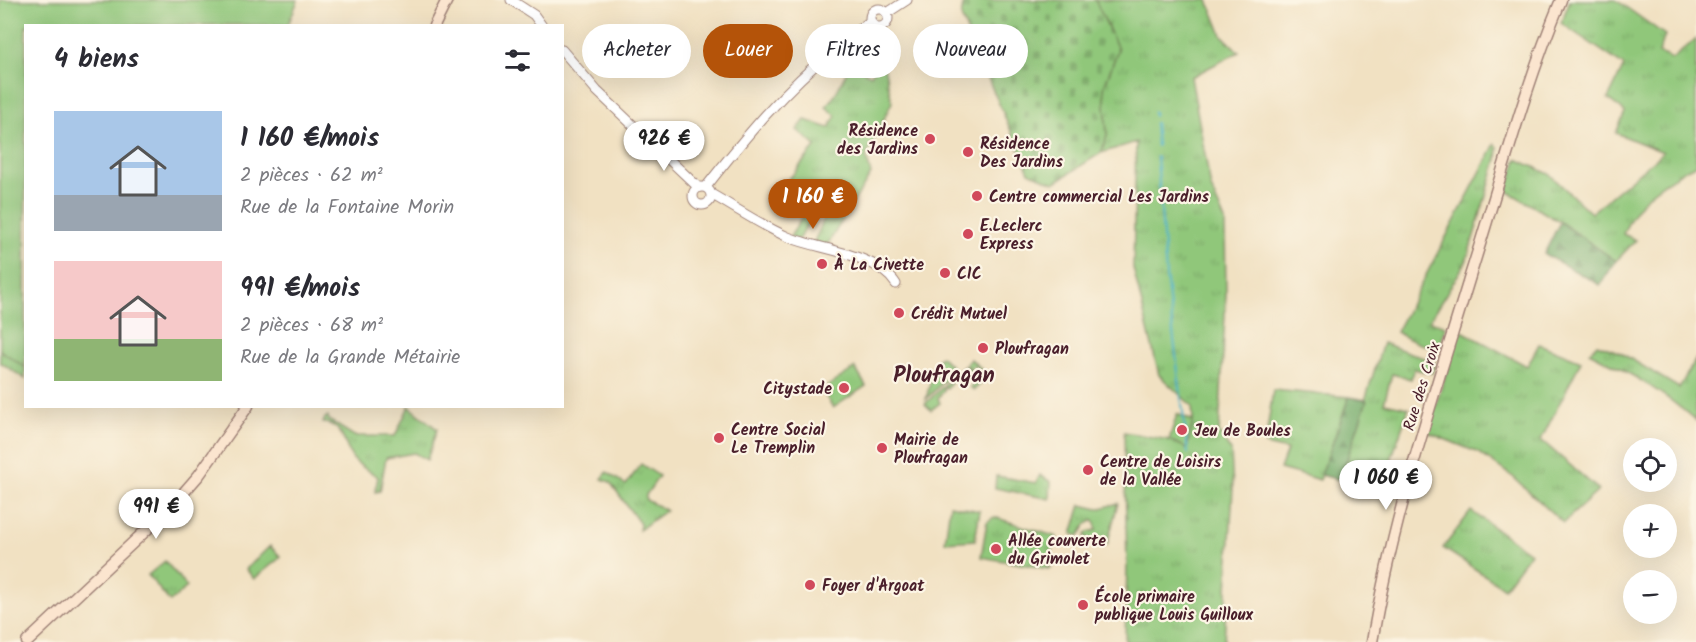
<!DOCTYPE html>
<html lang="fr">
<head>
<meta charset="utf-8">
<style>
	:root { --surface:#fff; --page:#f2f2f3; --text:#2b2b33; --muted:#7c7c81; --accent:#b45309 }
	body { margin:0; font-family:Kalam,sans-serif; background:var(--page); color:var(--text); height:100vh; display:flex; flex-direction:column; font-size:22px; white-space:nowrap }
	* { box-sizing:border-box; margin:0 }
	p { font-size:20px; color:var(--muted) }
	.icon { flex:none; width:33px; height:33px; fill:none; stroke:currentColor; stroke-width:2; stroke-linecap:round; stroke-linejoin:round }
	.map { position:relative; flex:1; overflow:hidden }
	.panel { position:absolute; left:24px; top:24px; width:540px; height:384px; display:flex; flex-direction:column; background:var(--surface); border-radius:0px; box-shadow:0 6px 24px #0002 }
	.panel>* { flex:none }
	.hud { position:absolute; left:582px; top:24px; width:570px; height:54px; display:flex; gap:12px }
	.tools { position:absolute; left:1623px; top:438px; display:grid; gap:12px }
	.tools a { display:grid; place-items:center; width:54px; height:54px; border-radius:50%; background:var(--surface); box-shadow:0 6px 24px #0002; font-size:30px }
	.price { position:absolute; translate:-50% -51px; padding:0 14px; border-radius:21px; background:#fff; color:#222; font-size:20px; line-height:39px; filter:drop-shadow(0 2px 3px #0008) }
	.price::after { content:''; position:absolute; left:50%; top:36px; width:18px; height:14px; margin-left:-9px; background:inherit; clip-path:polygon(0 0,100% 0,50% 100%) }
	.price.active { background:var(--accent); color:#fff }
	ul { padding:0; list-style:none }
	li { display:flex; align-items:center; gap:18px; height:150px; padding:0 30px }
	li span { display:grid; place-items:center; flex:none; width:168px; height:120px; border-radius:0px; color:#555 }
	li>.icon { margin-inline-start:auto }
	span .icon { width:72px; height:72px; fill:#fffc; stroke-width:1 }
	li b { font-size:26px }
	h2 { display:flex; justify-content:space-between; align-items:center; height:72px; padding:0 30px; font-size:26px }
	.tag { padding:0 21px; border-radius:27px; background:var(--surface); box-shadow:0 6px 24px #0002; font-size:21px; line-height:54px }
	.tag.active { background:var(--accent); color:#fff }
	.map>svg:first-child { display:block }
</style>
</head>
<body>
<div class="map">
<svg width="1696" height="642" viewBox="0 0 1696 642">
	<defs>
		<pattern id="grass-tufts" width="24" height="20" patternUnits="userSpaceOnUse" patternTransform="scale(1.5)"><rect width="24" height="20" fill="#90c77a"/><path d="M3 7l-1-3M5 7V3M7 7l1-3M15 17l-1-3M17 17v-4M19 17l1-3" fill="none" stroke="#7eaa6a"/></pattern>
		<pattern id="forest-firs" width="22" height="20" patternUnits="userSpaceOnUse" patternTransform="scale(1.5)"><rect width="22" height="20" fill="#74ac6a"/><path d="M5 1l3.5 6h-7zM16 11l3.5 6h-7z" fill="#618b57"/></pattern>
		<pattern id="cemetery-stones" width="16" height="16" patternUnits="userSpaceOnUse" patternTransform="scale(1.5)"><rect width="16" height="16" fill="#90c77a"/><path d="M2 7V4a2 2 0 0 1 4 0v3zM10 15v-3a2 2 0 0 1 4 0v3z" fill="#7eaa6a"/></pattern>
	</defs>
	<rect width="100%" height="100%" fill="#fcf5e5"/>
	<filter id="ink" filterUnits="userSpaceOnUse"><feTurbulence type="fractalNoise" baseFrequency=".0167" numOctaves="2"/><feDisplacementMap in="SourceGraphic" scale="12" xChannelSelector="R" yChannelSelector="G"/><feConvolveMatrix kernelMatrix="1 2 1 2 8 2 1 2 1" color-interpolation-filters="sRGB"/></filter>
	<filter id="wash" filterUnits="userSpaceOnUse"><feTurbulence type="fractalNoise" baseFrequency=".008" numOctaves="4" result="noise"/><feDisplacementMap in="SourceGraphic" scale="24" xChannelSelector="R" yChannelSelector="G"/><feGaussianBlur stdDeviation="1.35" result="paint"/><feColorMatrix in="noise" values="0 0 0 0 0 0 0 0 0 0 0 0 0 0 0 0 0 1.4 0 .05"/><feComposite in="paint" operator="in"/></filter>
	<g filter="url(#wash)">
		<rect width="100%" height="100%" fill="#f1e1c2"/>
		<path fill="url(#grass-tufts)" stroke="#6d7352" stroke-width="1.5" d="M 1095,0 L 1208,0 L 1222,35 L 1239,52 L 1191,77 L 1211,188 L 1225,221 L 1226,295 L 1219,433 L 1231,451 L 1233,488 L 1224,642 L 1125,642 L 1127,565 L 1124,432 L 1169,440 L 1187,448 L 1193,421 L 1192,406 L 1159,375 L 1133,268 L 1136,142 L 1101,153 L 1107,136 L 1104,87 L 1118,49 Z
			M 1570,0 L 1616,0 L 1665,35 L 1659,53 L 1672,59 L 1696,39 L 1696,164 C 1660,185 1640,194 1623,234 L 1636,240 L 1616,261 L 1560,222 L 1507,191 L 1517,159 L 1549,174 L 1591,213 L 1663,152 L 1616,133 L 1625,112 L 1608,99 L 1624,66 L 1561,23 Z
			M 864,45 L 874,52 L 863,71 L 871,75 L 882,57 L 892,102 L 866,157 L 871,174 L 826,247 L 813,244 L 825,217 L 816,210 L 798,240 L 790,237 L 807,209 L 793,200 L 796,196 L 785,184 L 816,146 L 797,130 L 805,120 L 829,128 L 836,116 L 826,107 C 843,88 846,63 864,45 Z
			M 1495,144 L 1498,147 L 1497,159 L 1466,262 L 1429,321 L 1446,326 L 1441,343 C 1424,350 1411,340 1396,332 Z
			M 1460,330 L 1527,366 L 1539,344 L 1581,361 L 1541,440 L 1599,490 L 1563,523 L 1513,477 L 1479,453 L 1427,432 Z
			M 1383,343 L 1435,362 L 1432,373 L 1414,369 L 1411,379 L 1392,374 L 1384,403 L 1409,408 L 1380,491 L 1340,480 Z
			M 1597,344 L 1621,353 L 1679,388 L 1696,359 L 1696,421 C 1664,392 1628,372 1589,352 Z
			M 0,350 L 25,367 L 25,379 L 0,362 Z
			M 941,356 L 955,370 L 926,399 L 935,363 Z
			M 971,359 L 989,376 L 974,390 L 970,387 L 975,382 L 971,381 L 974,376 L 981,372 L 974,365 L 970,369 L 966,364 Z
			M 964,366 L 972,371 L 966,375 L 964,371 L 960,376 L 957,374 L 947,388 L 944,386 L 944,391 L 938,398 L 940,403 L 931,410 L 925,404 Z
			M 1273,390 L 1349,397 L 1320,480 L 1280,469 L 1287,450 L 1265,445 Z
			M 409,406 L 437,429 L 427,460 L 414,453 L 386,458 L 380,491 L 375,492 L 378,477 C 370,471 360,467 353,459 C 344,447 343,423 323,423 L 325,418 L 328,416 L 329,420 L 354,436 L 395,436 Z
			M 641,464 L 659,476 L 646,495 L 646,500 L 666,510 L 639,530 L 640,524 L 610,482 L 602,479 L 607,472 L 626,485 Z
			M 1040,475 L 1051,482 L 1050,499 L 995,488 L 996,476 L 1036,483 Z
			M 1118,503 L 1107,545 L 1085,537 L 1087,532 L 1097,530 L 1094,520 L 1086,524 L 1079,536 L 1072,534 L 1081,505 L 1098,509 Z
			M 950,505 L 980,511 L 975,540 L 945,542 Z
			M 1471,511 L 1530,553 L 1504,588 L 1443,548 Z
			M 994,517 L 1057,537 L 1047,566 L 1052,567 L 1049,569 L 981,557 L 987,522 Z
			M 270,546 L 281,557 L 254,579 L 246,569 Z
			M 165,561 L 187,587 L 170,602 L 148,575 Z"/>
		<path fill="url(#forest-firs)" stroke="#5f664a" stroke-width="1.5" d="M 1560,222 L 1616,261 L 1600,285 L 1544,254 Z
			M 1349,397 L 1367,400 L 1340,480 L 1321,475 Z"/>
		<path fill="url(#cemetery-stones)" stroke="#6d7352" stroke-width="1.5" d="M 964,0 L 1095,0 L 1118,49 L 1104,87 L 1107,136 L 1101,153 L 1054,183 L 1029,172 L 961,17 Z"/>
		<path fill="#90c77a" stroke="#6d7352" stroke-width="1.5" d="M 0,0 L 298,0 L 288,25 L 26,26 L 25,367 L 0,350 Z
			M 855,368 L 866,386 L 833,408 L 822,390 Z
			M 1177,414 L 1193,421 L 1187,448 L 1169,440 Z"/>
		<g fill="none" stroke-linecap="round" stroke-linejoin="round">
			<path stroke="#4cb3ca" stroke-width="2" d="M 1154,112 L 1154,116
				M 1155,123 L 1157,146
				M 1157,157 L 1166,275 L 1188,453"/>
		</g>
	</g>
	<g filter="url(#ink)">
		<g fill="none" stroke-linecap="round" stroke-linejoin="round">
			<defs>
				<path id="tertiary" d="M 511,0 L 534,15 L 542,26
					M870 18a9 9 0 1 1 18 0a9 9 0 1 1-18 0Z
					M 887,13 L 907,0
					M 562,50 L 597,91 L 698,187
					M693 196a9 9 0 1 1 18 0a9 9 0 1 1-18 0Z
					M 706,187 C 745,137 785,89 834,49 C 846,40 858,29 871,21
					M 711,194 C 736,208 762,226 788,237 C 820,250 876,253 896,284"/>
				<path id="secondary" d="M 434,26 L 447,0
					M 27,642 L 172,506 L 199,475 L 248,406
					M 1372,642 C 1393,516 1434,395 1471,273 C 1500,182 1524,88 1561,0"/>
			</defs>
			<use href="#tertiary" stroke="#9e8076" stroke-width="11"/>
			<use href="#secondary" stroke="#9e8076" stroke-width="13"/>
			<use href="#tertiary" stroke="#fff" stroke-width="9"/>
			<use href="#secondary" stroke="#fbe5cf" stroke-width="10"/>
		</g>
	</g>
	<g fill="#d1495b" stroke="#fcf5e5" stroke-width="2">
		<circle cx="930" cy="139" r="6"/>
		<circle cx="968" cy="152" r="6"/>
		<circle cx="977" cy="196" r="6"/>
		<circle cx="968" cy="234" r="6"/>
		<circle cx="822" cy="264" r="6"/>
		<circle cx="945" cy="273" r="6"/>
		<circle cx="899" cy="313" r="6"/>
		<circle cx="983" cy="348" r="6"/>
		<circle cx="844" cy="388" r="6"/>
		<circle cx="1182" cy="430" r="6"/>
		<circle cx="719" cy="438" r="6"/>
		<circle cx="882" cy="448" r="6"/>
		<circle cx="1088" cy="470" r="6"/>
		<circle cx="996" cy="549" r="6"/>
		<circle cx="810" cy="585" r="6"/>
		<circle cx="1083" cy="605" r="6"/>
	</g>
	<g text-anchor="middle" stroke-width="4.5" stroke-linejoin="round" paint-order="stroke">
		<g font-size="16" font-weight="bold" fill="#4a1f2b" stroke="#fcf5e5" text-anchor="start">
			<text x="918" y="136" text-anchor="end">Résidence<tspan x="918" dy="18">des Jardins</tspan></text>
			<text x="980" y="149">Résidence<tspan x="980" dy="18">Des Jardins</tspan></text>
			<text x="989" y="202">Centre commercial Les Jardins</text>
			<text x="980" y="231">E.Leclerc<tspan x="980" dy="18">Express</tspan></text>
			<text x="834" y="270">À La Civette</text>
			<text x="957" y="279">CIC</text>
			<text x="911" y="319">Crédit Mutuel</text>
			<text x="995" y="354">Ploufragan</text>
			<text x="832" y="394" text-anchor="end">Citystade</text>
			<text x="731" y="435">Centre Social<tspan x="731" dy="18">Le Tremplin</tspan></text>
			<text x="1194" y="436">Jeu de Boules</text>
			<text x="894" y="445">Mairie de<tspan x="894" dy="18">Ploufragan</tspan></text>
			<text x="1100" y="467">Centre de Loisirs<tspan x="1100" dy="18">de la Vallée</tspan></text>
			<text x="1008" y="546">Allée couverte<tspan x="1008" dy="18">du Grimolet</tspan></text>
			<text x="822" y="591">Foyer d'Argoat</text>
			<text x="1095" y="602">École primaire<tspan x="1095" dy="18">publique Louis Guilloux</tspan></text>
		</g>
		<g font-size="16" fill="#4a1f2b" stroke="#fcf5e5">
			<text transform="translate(1421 386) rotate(-73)" y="6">Rue des Croix</text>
		</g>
		<g font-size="22" font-weight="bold" fill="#4a1f2b" stroke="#fcf5e5">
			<text x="944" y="382">Ploufragan</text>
		</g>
	</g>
</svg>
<div class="tools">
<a><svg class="icon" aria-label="locate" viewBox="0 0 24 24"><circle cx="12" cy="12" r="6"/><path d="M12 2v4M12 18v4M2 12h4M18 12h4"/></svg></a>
<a>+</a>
<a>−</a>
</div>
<b class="price" style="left:664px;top:172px">926 €</b>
<b class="price active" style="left:813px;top:230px">1 160 €</b>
<b class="price" style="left:1386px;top:511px">1 060 €</b>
<b class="price" style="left:156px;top:540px">991 €</b>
<div class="hud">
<a class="tag">Acheter</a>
<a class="tag active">Louer</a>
<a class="tag">Filtres</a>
<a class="tag">Nouveau</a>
</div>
<section class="panel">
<h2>4 biens<svg class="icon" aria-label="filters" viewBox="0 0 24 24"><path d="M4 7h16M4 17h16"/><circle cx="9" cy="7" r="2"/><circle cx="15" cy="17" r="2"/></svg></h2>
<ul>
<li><span style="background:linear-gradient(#a9c7e8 70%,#9aa5b1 0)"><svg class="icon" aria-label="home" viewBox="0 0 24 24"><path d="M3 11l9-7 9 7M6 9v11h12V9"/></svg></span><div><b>1 160 €/mois</b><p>2 pièces · 62 m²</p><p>Rue de la Fontaine Morin</p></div></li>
<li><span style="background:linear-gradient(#f6c9c9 65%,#8fb573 0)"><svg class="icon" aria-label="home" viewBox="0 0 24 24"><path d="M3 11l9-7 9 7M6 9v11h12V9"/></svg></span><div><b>991 €/mois</b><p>2 pièces · 68 m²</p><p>Rue de la Grande Métairie</p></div></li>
</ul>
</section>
</div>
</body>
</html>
